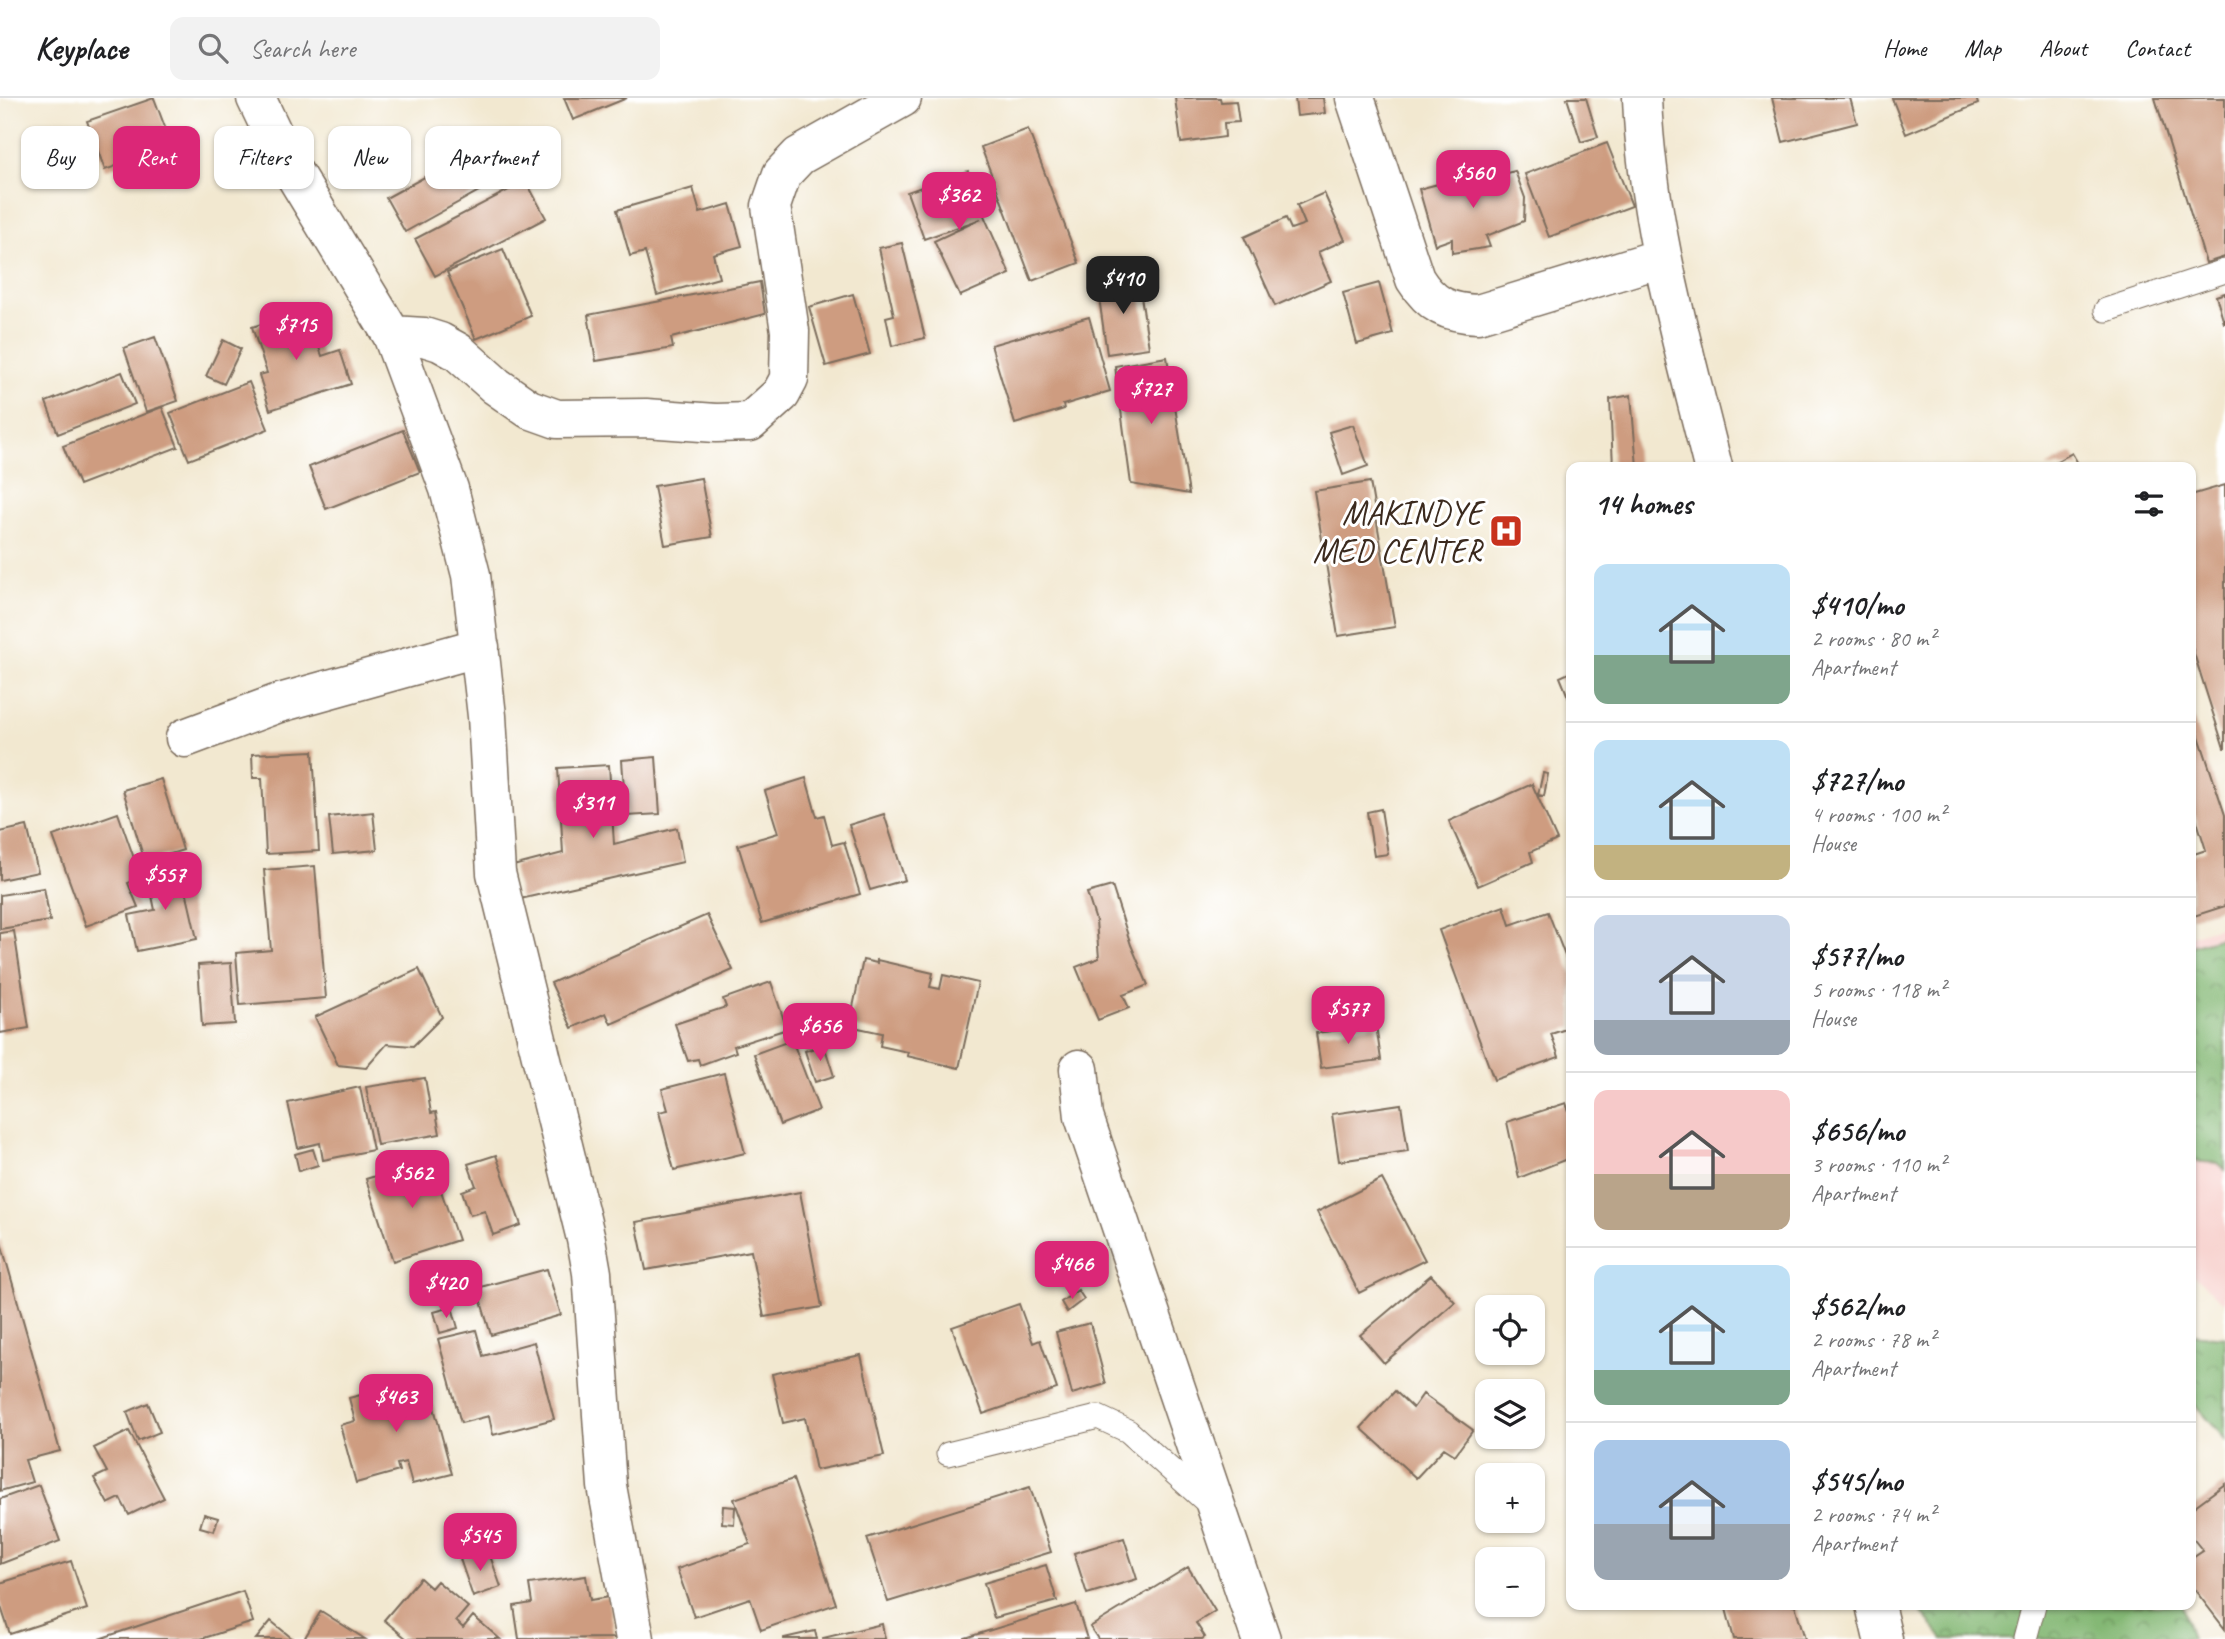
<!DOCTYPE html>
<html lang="en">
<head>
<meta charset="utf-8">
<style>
	:root { --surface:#fff; --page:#f2f2f2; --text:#202124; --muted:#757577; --line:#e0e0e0; --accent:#db2777 }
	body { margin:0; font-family:Caveat,sans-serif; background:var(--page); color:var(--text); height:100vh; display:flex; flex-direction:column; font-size:26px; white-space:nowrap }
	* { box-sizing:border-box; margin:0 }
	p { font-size:23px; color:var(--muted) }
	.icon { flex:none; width:38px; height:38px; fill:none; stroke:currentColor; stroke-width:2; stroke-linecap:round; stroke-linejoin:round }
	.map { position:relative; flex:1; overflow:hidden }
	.sheet { position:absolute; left:1566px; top:364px; width:630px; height:1148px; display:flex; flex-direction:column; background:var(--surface); border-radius:14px; box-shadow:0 2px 5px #0004 }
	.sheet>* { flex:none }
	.guide { position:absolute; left:21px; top:28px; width:665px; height:63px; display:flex; gap:14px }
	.fabs { position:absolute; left:1475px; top:1197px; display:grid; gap:14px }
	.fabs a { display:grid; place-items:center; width:70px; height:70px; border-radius:14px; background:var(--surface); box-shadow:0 2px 5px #0004; font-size:35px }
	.price { position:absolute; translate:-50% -60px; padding:0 16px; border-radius:14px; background:var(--accent); color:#fff; font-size:23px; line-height:46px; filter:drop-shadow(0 2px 4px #0008) }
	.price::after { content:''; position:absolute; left:50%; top:42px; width:21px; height:16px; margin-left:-10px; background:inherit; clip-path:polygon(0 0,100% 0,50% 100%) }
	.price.active { background:#222; color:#fff }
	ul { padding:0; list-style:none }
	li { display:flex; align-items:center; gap:21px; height:175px; padding:0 28px }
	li+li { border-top:2px solid var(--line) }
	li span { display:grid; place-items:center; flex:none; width:196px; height:140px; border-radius:14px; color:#555 }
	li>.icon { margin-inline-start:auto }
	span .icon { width:84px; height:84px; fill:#fffc; stroke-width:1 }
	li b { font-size:30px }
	h2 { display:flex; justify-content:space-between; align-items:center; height:84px; padding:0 28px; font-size:30px }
	.tag { padding:0 24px; border-radius:14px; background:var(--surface); box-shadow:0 2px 5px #0004; font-size:24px; line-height:63px }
	.tag.active { background:var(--accent); color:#fff }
	header { display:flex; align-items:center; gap:42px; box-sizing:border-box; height:98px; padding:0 35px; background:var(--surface); border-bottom:2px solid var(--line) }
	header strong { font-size:33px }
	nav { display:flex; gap:38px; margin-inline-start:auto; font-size:24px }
	.search { width:490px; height:63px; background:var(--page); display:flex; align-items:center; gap:18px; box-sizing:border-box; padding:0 24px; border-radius:14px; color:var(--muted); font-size:26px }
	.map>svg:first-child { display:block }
</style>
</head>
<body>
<header>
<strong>Keyplace</strong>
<div class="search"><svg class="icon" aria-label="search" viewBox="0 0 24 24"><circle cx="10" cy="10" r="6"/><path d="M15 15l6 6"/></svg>Search here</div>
<nav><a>Home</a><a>Map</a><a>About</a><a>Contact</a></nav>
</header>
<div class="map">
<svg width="2225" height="1541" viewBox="0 0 2225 1541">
	<defs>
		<pattern id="forest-crowns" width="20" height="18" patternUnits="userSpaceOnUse" patternTransform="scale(1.75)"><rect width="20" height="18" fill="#84b874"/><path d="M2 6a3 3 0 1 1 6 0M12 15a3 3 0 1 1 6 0" fill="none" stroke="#6d965f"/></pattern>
	</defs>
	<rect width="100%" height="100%" fill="#fff"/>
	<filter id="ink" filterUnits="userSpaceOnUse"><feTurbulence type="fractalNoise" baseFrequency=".0143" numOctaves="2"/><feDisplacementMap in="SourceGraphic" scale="14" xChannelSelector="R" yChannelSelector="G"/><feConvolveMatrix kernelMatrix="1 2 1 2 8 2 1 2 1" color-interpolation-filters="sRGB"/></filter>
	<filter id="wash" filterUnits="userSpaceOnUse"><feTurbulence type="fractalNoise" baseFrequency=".00686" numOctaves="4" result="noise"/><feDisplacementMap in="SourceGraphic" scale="28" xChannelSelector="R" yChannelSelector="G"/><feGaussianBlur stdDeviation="1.57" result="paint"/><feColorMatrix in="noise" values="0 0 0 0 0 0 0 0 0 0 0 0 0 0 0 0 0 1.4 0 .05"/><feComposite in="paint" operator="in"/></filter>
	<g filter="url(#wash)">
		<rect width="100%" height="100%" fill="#f2e8d0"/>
		<path fill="#f7d0cc" d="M 2225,827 L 2225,1206 L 2191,1174 L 2191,838 Z"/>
		<path fill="url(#forest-crowns)" stroke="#607149" stroke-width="2" d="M 2225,838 L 2225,1072 L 2217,1065 L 2191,1063 L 2191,848 Z
			M 2191,1236 L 2225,1239 L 2225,1341 L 2191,1302 Z
			M 1916,1507 L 2182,1507 L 2192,1541 L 1943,1541 Z"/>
		<g id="blocks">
			<path fill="#ce9c80" d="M 154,0 L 172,48 L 105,72 L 87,23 Z
				M 564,0 L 627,0 L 573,22 Z
				M 1175,0 L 1220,0 L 1221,4 L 1236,3 L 1239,24 L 1224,25 L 1225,39 L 1181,45 Z
				M 1295,0 L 1323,0 L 1325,15 L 1297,18 Z
				M 1567,0 L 1586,0 L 1598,39 L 1581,44 Z
				M 1772,0 L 1850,0 L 1857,25 L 1783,44 Z
				M 1892,0 L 1976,0 L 1978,6 L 1906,36 Z
				M 2155,0 L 2225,0 L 2225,159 L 2206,165 Z
				M 1028,31 L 1079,165 L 1032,183 L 981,49 Z
				M 1607,45 L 1632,108 L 1549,139 L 1525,76 Z
				M 465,57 L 484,90 L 405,134 L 386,100 Z
				M 528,58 L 532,69 L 494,80 L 491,68 Z
				M 968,73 L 985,120 L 1010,176 L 960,198 L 934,143 L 981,121 L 924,141 L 907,94 Z
				M 1515,73 L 1525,100 L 1524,123 L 1486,138 L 1490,149 L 1452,155 L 1452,141 L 1435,147 L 1419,91 L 1457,81 L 1460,87 Z
				M 526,83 L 546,120 L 435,178 L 415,141 Z
				M 693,90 L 700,115 L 730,106 L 742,148 L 713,156 L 719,180 L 657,197 L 645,154 L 630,158 L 617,112 Z
				M 1324,95 L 1345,142 L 1318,154 L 1331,183 L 1275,208 L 1244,139 L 1286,120 L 1291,131 L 1305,126 L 1297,107 Z
				M 902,145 L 925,240 L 892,248 L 886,219 L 894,217 L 879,150 Z
				M 503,151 L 531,218 L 476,241 L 447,174 Z
				M 1138,179 L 1149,250 L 1107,256 L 1097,185 Z
				M 760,184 L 765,216 L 671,240 L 673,250 L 596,263 L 588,217 Z
				M 1379,185 L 1393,236 L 1357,246 L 1343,195 Z
				M 2225,195 L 2225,225 L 2224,225 L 2216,198 Z
				M 853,196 L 870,256 L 826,268 L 809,209 Z
				M 307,212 L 322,258 L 340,252 L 351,286 L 270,312 L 259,277 L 267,275 L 252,229 Z
				M 1089,219 L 1110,293 L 1063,307 L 1064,311 L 1015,326 L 991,247 Z
				M 155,239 L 178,303 L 146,314 L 124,250 Z
				M 223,242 L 241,251 L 224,286 L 206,278 Z
				M 1167,259 L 1189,396 L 1131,386 L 1115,268 Z
				M 122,274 L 135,306 L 58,336 L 46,304 Z
				M 249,284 L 268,331 L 189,362 L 170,315 Z
				M 1631,297 L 1637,369 L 1613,369 L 1610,301 Z
				M 162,309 L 178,349 L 79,387 L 63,348 Z
				M 1353,327 L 1368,368 L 1343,377 L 1329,334 Z
				M 403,332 L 420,374 L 326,411 L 309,369 Z
				M 2072,355 L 2080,369 L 2046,369 Z
				M 701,380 L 712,439 L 665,447 L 654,388 Z
				M 1370,384 L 1395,529 L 1338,538 L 1314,393 Z
				M 2225,387 L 2225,650 L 2224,650 L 2191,546 L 2191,397 Z
				M 1571,574 L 1571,606 L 1560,579 Z
				M 2191,614 L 2225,717 L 2225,808 L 2191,819 L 2191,757 L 2206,752 L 2195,717 L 2191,718 Z
				M 313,653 L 319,753 L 266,756 L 262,680 L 253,680 L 252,656 Z
				M 656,659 L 660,716 L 626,718 L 622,662 Z
				M 609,667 L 614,746 L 677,730 L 683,764 L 520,801 L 513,768 L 563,755 L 558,670 Z
				M 1543,675 L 1548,676 L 1544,698 L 1538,697 Z
				M 806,680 L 817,719 L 824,717 L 832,747 L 844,744 L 860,796 L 762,825 L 738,747 L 778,735 L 765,693 Z
				M 161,681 L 183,752 L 145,764 L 123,692 Z
				M 1532,686 L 1557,742 L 1530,754 L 1533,764 L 1478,788 L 1449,723 Z
				M 1381,711 L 1388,756 L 1374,758 L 1367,714 Z
				M 373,714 L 377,752 L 333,756 L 329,719 Z
				M 118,715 L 141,780 L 128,785 L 138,809 L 86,828 L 53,738 Z
				M 884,716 L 905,782 L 870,792 L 849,727 Z
				M 27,728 L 38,774 L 0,782 L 0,734 Z
				M 180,767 L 197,841 L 137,853 L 129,817 L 155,812 L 147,774 Z
				M 315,768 L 326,900 L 240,907 L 236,855 L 271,852 L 264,772 Z
				M 1112,788 L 1131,847 L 1148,887 L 1123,897 L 1129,910 L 1098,922 L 1076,869 L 1099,860 L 1096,823 L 1087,795 Z
				M 44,790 L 50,823 L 0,831 L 0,797 Z
				M 1504,808 L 1510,827 L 1548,814 L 1572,876 L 1572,929 L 1551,936 L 1559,959 L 1494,982 L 1439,832 Z
				M 707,817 L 733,872 L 611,926 L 606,915 L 572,930 L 551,885 Z
				M 14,833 L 29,930 L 0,935 L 0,835 Z
				M 863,862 L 877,865 L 877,862 L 933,875 L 930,889 L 940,891 L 943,877 L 978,885 L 959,970 L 907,958 L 908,954 L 880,948 L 882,935 L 849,928 Z
				M 231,865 L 235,926 L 202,928 L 198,867 Z
				M 419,871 L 442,919 L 413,948 L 387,946 L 366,970 L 338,967 L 315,919 Z
				M 771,884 L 787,931 L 734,948 L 736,954 L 700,967 L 698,961 L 688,963 L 675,926 L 726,909 L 723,901 Z
				M 1376,927 L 1381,962 L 1321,970 L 1316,935 Z
				M 792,942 L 819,1012 L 780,1027 L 754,956 Z
				M 824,947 L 834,978 L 815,984 L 805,953 Z
				M 724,975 L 745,1055 L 674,1072 L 659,1014 L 668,1012 L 662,991 Z
				M 425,980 L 431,1015 L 436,1014 L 440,1036 L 377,1047 L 366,989 Z
				M 360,989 L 373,1052 L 323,1062 L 320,1045 L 298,1050 L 288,1005 Z
				M 1566,1005 L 1572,1023 L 1572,1059 L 1519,1080 L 1507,1024 Z
				M 1401,1006 L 1408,1053 L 1339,1063 L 1332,1016 Z
				M 313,1051 L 318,1067 L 299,1073 L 295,1056 Z
				M 496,1057 L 521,1127 L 493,1137 L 485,1113 L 470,1117 L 462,1093 L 476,1088 L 468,1066 Z
				M 430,1061 L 458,1142 L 393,1163 L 366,1081 Z
				M 1382,1081 L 1425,1162 L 1359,1195 L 1317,1114 Z
				M 800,1094 L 822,1209 L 764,1219 L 751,1153 L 646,1172 L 636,1124 Z
				M 0,1141 L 60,1353 L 25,1362 L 32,1384 L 0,1393 Z
				M 547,1171 L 561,1217 L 491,1237 L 477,1190 Z
				M 1431,1177 L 1455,1204 L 1384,1265 L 1360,1237 Z
				M 1078,1192 L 1084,1201 L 1067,1214 L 1061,1204 Z
				M 1019,1206 L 1033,1245 L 1040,1242 L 1057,1291 L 983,1316 L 952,1229 Z
				M 452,1209 L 458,1230 L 440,1235 L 434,1214 Z
				M 1090,1225 L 1106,1286 L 1072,1296 L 1056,1234 Z
				M 476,1232 L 483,1258 L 534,1244 L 554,1321 L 493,1337 L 489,1318 L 461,1325 L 438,1241 Z
				M 861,1257 L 884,1358 L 816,1372 L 805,1320 L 783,1325 L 772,1276 Z
				M 426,1280 L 452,1376 L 412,1386 L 406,1364 L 397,1366 L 399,1373 L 356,1385 L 340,1327 L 355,1323 L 349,1300 Z
				M 1395,1293 L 1413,1310 L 1423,1296 L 1473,1332 L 1455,1357 L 1444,1350 L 1416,1380 L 1361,1330 Z
				M 148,1305 L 160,1334 L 138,1343 L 127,1314 Z
				M 129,1333 L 164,1400 L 129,1417 L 120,1400 L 108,1406 L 94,1380 L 107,1374 L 94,1350 Z
				M 793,1381 L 836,1506 L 761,1532 L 750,1500 L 694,1519 L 677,1471 L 750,1446 L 734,1401 Z
				M 2225,1386 L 2225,1531 L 2191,1487 L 2191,1461 L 2203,1453 L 2191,1438 L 2191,1411 Z
				M 39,1387 L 60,1443 L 0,1466 L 0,1401 Z
				M 1030,1389 L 1051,1454 L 888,1504 L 867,1440 Z
				M 723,1408 L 735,1409 L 734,1426 L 722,1425 Z
				M 204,1416 L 218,1420 L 214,1433 L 200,1429 Z
				M 1124,1440 L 1137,1481 L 1087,1496 L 1074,1455 Z
				M 488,1452 L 501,1489 L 473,1499 L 460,1461 Z
				M 71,1463 L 87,1511 L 10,1536 L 0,1506 L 0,1485 Z
				M 1046,1467 L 1057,1503 L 994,1520 L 984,1485 Z
				M 1188,1469 L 1215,1513 L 1196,1525 L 1205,1539 L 1202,1541 L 1098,1541 L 1090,1529 Z
				M 586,1478 L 590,1502 L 609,1499 L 615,1540 L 519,1541 L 514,1508 L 532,1505 L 529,1486 Z
				M 420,1480 L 431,1490 L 437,1483 L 468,1509 L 456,1523 L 463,1530 L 473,1518 L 500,1541 L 407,1541 L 384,1522 Z
				M 243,1493 L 253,1524 L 201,1541 L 99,1541 Z
				M 1076,1506 L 1087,1541 L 965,1541 L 965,1540 Z
				M 1725,1507 L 1795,1507 L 1805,1541 L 1734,1541 Z
				M 321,1513 L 365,1541 L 304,1541 Z
				M 271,1523 L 293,1541 L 256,1541 Z
				M 882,1526 L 885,1541 L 823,1541 L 823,1540 Z
				M 815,1533 L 817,1541 L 784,1541 L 784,1540 Z"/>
		</g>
	</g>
	<g filter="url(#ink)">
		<use href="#blocks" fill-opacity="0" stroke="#7b6c5c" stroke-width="2"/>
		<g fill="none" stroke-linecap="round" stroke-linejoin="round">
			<defs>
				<path id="lane" d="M 2106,212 L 2225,173
					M 948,1356 L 1098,1319 L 1128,1333 L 1212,1409
					M 2025,1541 L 2034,1507"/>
				<path id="street" d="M 256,0 L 284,59 L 392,237 L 449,391 L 471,477 L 487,618 L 496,775 L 586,1141 L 592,1175 L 607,1388 L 635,1541
					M 1355,0 L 1415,181 C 1431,207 1448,215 1478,216 L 1661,160
					M 1642,0 C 1647,126 1683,247 1713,369
					M 392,237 L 424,239 L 440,244 L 458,254 L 496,288 L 529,311 L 557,321 L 646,320 L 716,325 L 750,324 L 781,296 L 789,281 L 790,233 L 771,108 L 782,76 L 799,58 L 902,0
					M 185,640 L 276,606 L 480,549
					M 1079,971 L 1084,1019 L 1261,1541
					M 1875,1507 L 1883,1541"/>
			</defs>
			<use href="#lane" stroke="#7b6c5c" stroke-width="25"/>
			<use href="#street" stroke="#7b6c5c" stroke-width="41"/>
			<use href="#lane" stroke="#fff" stroke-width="23"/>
			<use href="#street" stroke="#fff" stroke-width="38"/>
		</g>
	</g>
	<defs>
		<symbol id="hospital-square" viewBox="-11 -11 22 22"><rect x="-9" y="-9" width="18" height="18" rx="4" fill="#c8321e" stroke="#fff"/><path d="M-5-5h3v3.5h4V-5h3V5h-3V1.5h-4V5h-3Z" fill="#fff"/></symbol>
	</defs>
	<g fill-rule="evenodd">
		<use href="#hospital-square" x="1487" y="414" width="38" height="38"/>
	</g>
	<g text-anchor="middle" stroke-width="6" stroke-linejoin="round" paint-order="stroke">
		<g font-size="33" fill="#3b2a1e" stroke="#fff" text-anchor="end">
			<text x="1482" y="426">MAKINDYE<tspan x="1482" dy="38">MED CENTER</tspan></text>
		</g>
	</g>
</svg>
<div class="fabs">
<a><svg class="icon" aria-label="locate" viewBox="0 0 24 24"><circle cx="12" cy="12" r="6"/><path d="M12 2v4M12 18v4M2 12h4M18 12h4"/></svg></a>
<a><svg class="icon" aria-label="layers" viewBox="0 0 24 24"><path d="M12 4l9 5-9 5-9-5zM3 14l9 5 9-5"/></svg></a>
<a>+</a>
<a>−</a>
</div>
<b class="price" style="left:1473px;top:112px">$560</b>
<b class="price" style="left:959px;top:134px">$362</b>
<b class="price active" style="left:1123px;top:218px">$410</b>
<b class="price" style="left:296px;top:264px">$715</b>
<b class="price" style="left:1151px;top:328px">$727</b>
<b class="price" style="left:593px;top:742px">$311</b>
<b class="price" style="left:165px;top:814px">$557</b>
<b class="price" style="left:1348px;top:948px">$577</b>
<b class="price" style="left:820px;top:965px">$656</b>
<b class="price" style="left:412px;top:1112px">$562</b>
<b class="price" style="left:1072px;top:1203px">$466</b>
<b class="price" style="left:446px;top:1222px">$420</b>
<b class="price" style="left:396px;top:1336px">$463</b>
<b class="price" style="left:480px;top:1475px">$545</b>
<div class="guide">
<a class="tag">Buy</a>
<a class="tag active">Rent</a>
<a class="tag">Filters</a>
<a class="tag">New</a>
<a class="tag">Apartment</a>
</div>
<section class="sheet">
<h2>14 homes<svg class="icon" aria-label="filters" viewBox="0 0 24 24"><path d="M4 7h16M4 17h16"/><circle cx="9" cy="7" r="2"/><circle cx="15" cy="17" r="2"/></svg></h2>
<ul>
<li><span style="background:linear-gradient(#bfe0f5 65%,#7fa58c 0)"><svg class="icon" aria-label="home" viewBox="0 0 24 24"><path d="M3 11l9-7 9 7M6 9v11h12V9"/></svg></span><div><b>$410/mo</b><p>2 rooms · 80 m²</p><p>Apartment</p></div></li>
<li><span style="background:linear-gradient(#bfe0f5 75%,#c2b280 0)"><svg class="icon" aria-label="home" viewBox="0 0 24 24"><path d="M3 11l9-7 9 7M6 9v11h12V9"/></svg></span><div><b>$727/mo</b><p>4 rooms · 100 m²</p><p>House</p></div></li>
<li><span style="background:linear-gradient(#c9d6e8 75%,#9aa5b1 0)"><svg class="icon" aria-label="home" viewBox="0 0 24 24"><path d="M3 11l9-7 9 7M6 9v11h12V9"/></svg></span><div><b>$577/mo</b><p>5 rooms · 118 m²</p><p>House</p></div></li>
<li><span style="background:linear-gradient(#f6c9c9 60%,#b9a48a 0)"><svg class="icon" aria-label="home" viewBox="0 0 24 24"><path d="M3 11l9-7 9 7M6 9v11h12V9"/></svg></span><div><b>$656/mo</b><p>3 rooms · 110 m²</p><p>Apartment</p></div></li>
<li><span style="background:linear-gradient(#bfe0f5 75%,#7fa58c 0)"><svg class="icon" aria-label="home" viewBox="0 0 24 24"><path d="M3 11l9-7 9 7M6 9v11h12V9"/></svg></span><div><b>$562/mo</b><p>2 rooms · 78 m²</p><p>Apartment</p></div></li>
<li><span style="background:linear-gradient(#a9c7e8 60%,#9aa5b1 0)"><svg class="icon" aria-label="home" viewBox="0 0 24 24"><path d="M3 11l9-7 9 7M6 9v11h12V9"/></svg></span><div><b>$545/mo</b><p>2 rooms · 74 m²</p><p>Apartment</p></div></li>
</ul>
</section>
</div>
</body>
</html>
